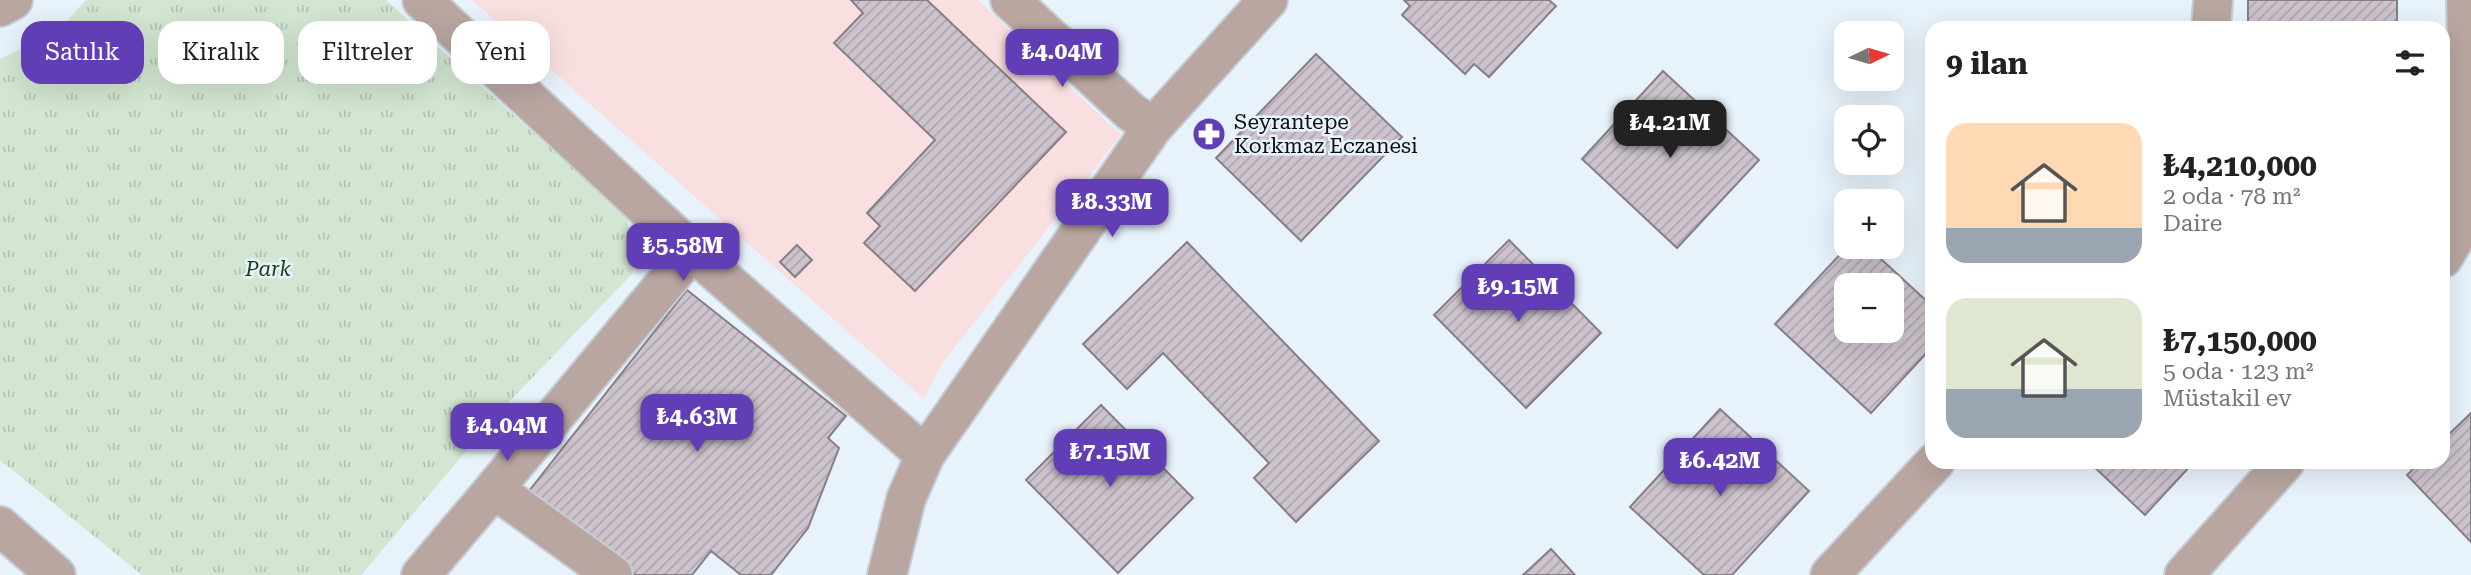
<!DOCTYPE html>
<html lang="tr">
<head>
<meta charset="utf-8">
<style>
	:root { --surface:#fff; --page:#f2f2f2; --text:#222; --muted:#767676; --accent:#623eb6 }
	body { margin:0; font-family:"Roboto Serif",serif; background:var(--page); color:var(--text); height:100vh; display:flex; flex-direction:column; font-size:26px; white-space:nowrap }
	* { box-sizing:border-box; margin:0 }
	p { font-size:23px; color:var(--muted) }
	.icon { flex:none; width:38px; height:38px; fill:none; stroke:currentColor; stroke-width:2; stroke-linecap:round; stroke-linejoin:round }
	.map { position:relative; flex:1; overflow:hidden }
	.details { position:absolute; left:1925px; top:21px; width:525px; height:448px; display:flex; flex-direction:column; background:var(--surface); border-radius:21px; box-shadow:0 7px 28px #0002 }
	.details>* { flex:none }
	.top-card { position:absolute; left:21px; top:21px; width:665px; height:63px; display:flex; gap:14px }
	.needle { width:46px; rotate:85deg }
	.fabs { position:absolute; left:1834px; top:21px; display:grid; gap:14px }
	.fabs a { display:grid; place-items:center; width:70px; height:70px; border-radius:14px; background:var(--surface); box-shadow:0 7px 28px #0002; font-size:35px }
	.price { position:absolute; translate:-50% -60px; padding:0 16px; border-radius:14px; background:var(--accent); color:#fff; font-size:23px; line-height:46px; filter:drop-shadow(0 2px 4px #0008) }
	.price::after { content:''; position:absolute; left:50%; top:42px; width:21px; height:16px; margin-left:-10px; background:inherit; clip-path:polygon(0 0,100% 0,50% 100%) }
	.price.active { background:#222; color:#fff }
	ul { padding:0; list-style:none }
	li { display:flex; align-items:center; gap:21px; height:175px; padding:0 21px }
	li span { display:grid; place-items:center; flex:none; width:196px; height:140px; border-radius:21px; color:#555 }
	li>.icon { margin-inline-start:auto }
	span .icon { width:84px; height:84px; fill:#fffc; stroke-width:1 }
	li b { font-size:30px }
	h2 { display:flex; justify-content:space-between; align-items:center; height:84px; padding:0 21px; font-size:30px }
	.chip { padding:0 24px; border-radius:21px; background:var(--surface); box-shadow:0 7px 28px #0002; font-size:24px; line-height:63px }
	.chip.active { background:var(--accent); color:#fff }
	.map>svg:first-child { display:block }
</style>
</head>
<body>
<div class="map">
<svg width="2471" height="575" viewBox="0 0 2471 575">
	<defs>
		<pattern id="grass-tufts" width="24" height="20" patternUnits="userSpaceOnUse" patternTransform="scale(1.75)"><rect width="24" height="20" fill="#d2e6d1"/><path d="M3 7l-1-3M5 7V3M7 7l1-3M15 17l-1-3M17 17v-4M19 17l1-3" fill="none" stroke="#b3c4b2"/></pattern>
		<pattern id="building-hatch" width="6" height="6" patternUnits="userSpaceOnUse" patternTransform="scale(1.75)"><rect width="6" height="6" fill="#ccc3cd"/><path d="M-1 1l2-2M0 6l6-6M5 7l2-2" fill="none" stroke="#aea6af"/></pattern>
	</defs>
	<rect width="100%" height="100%" fill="#e8f2fb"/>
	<path fill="#fadfe0" d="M 472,0 L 978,0 L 1121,135 L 941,365 L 924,399 Z"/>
	<path fill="url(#grass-tufts)" d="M 86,0 L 386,0 L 627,217 L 633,273 L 501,410 L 361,575 L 142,575 L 0,460 L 0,59 L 56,33 Z"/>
	<path fill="url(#building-hatch)" stroke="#877f87" stroke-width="2" fill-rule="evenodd" d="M 927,0 L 1066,132 L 915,291 L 864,243 L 880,226 L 867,213 L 935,140 L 834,43 L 863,13 L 851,0 Z
		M 1404,0 L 1549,0 L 1556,6 L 1489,77 L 1474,64 L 1465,74 L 1402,15 L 1410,6 Z
		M 2248,0 L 2397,0 L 2397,28 L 2248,28 Z
		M 1316,54 L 1402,137 L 1301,241 L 1216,158 Z
		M 1663,71 L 1759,160 L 1677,248 L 1582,159 Z
		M 1509,240 L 1601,333 L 1526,408 L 1434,315 Z
		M 1187,242 L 1379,441 L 1296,522 L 1254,478 L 1269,463 L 1163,353 L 1127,389 L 1083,344 Z
		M 797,245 L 812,260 L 795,277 L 780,262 Z
		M 1847,247 L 1868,247 L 1932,306 L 1932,347 L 1871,413 L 1775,324 ZM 1846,285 L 1892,285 L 1892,331 L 1846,331 Z
		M 687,290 L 846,416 L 828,438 L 839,448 L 808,528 L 771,575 L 741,575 L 711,551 L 692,575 L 636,575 L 529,491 Z
		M 1101,405 L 1193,498 L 1118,573 L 1026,480 Z
		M 1720,409 L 1809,491 L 1732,575 L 1704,575 L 1630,507 Z
		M 2471,413 L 2471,542 L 2407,475 L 2420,462 L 2443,462 L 2443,440 Z
		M 2089,462 L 2194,462 L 2145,515 Z
		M 1551,549 L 1575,575 L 1523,575 Z"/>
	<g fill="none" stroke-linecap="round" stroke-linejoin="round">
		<defs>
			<path id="minor" d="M 422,0 L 692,251 L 925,455 L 906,499 L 887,575
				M 1010,0 L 1131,112 L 1153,127
				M 2466,0 L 2469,148 L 2466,221
				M 0,7 L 13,0
				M 2211,28 L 2213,0
				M 2443,258 L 2471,211
				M 925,455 L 1153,127 L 1268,0
				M 494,489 L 692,251
				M 0,526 L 56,575
				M 421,575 L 494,489 L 613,575
				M 1830,575 L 1935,462
				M 2184,575 L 2285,462"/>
		</defs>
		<use href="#minor" stroke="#c5ced6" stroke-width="42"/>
		<use href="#minor" stroke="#b9a6a1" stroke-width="38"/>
	</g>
	<defs>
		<symbol id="pharmacy-disc" viewBox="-11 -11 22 22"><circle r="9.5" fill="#623eb6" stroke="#e8f2fb"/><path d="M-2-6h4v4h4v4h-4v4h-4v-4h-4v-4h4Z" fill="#fff"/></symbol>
	</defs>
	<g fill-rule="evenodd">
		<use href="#pharmacy-disc" x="1190" y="115" width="38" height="38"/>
	</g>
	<g text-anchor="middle" stroke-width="5" stroke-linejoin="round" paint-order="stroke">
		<g font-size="21" fill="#0b0e11" stroke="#e8f2fb" text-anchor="start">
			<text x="1234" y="129">Seyrantepe<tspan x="1234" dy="24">Korkmaz Eczanesi</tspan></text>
		</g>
		<g font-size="21" font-style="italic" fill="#194119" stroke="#e8f2fb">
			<text x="268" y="276">Park</text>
		</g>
	</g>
</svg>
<div class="fabs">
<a><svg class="needle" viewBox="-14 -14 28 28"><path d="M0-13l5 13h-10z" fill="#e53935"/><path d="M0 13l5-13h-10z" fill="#767676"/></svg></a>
<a><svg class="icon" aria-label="locate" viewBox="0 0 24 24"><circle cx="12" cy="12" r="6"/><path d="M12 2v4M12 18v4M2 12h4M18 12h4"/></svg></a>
<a>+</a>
<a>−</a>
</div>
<b class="price" style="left:1062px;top:89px">₺4.04M</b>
<b class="price active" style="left:1670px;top:160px">₺4.21M</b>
<b class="price" style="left:1112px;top:239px">₺8.33M</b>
<b class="price" style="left:683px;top:283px">₺5.58M</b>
<b class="price" style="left:1518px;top:324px">₺9.15M</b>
<b class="price" style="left:697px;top:454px">₺4.63M</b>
<b class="price" style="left:507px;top:463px">₺4.04M</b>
<b class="price" style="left:1110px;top:489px">₺7.15M</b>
<b class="price" style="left:1720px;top:498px">₺6.42M</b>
<div class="top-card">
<a class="chip active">Satılık</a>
<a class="chip">Kiralık</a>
<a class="chip">Filtreler</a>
<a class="chip">Yeni</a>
</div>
<section class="details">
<h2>9 ilan<svg class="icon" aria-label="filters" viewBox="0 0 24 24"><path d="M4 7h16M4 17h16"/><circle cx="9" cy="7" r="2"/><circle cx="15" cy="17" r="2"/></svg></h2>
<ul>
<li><span style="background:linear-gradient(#ffd9b3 75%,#9aa5b1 0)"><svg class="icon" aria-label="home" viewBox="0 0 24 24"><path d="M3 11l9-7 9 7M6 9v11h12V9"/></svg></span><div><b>₺4,210,000</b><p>2 oda · 78 m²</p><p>Daire</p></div></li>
<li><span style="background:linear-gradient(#dfe7d0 65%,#9aa5b1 0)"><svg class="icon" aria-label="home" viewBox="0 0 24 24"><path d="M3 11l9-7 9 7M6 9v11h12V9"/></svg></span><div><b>₺7,150,000</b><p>5 oda · 123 m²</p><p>Müstakil ev</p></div></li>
</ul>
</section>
</div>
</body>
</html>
